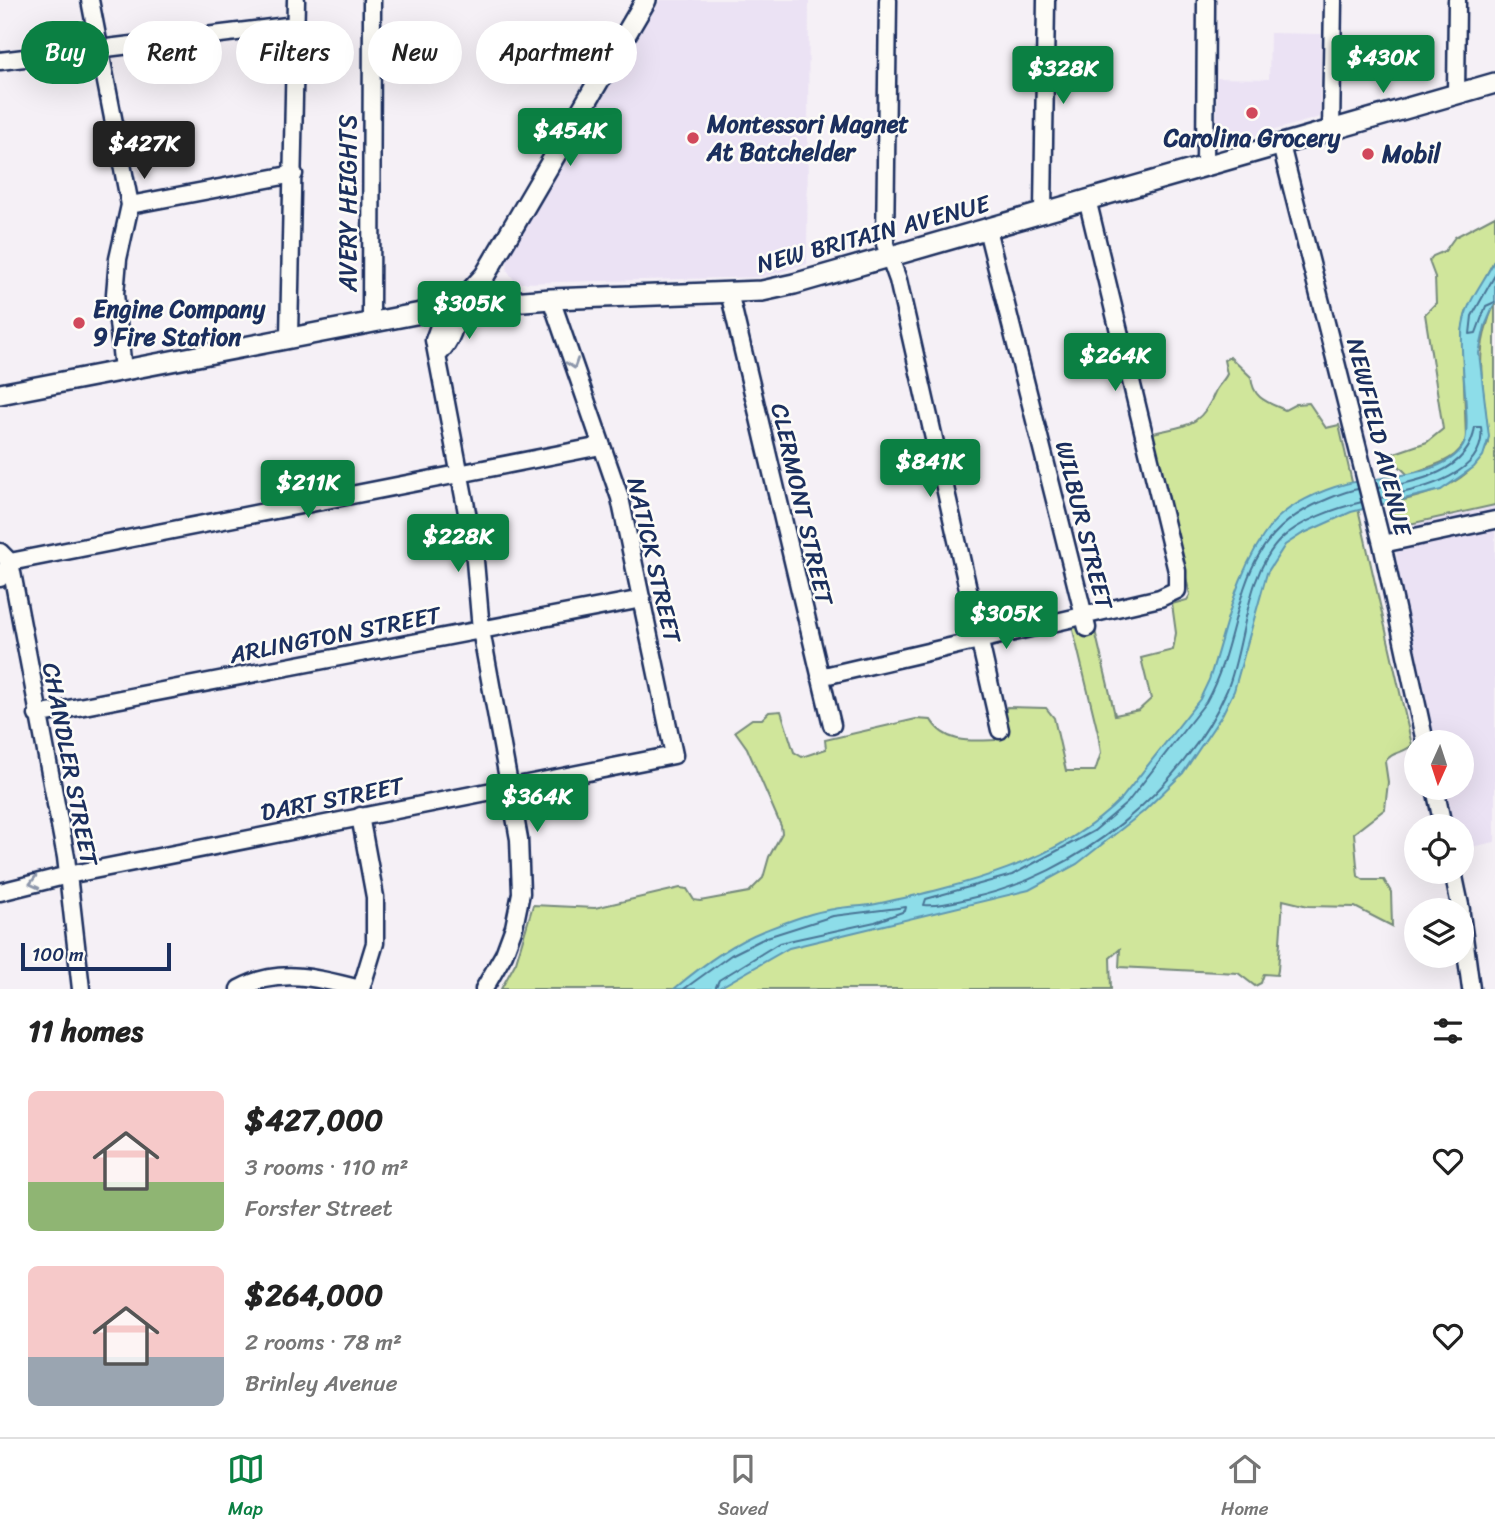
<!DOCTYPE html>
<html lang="en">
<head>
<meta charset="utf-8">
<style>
	:root { --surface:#fff; --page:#f6f6f6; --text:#222; --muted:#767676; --line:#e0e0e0; --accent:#0b8043 }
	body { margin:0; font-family:Sriracha,sans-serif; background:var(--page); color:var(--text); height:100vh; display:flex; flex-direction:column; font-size:26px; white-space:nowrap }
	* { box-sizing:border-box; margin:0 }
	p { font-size:23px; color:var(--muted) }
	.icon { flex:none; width:38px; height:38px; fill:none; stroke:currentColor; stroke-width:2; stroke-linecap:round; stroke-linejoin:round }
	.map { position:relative; height:989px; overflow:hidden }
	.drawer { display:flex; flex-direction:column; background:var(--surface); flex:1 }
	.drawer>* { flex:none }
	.hud { position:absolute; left:21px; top:21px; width:700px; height:63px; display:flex; gap:14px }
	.needle { width:46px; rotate:183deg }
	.controls { position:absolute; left:1404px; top:730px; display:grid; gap:14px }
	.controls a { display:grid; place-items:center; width:70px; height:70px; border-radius:50%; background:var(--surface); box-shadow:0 7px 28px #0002; font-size:35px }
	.scale { position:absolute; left:21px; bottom:18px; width:150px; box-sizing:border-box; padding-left:7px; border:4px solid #1b2f5e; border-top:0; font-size:19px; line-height:24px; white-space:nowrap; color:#1b2f5e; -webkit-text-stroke:5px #fdfcf7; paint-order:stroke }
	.price { position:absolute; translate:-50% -60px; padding:0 16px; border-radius:7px; background:var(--accent); color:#fff; font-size:23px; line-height:46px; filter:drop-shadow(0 2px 4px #0008) }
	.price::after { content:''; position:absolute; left:50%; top:42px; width:21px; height:16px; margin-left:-10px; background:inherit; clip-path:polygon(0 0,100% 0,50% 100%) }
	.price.on { background:#222; color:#fff }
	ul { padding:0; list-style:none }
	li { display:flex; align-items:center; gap:21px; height:175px; padding:0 28px }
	li span { display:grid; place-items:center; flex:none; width:196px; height:140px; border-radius:10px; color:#555 }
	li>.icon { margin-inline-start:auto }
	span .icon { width:84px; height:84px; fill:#fffc; stroke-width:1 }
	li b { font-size:30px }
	h2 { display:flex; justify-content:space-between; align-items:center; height:84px; padding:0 28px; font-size:30px }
	.tag { padding:0 24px; border-radius:32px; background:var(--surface); box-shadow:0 7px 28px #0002; font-size:24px; line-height:63px }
	.tag.on { background:var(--accent); color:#fff }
	.tabs { display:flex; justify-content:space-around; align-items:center; height:98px; border-top:2px solid var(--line); background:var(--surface); font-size:19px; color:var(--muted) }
	.tabs a { display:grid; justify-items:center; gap:4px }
	.tabs .on { color:var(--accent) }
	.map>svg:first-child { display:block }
</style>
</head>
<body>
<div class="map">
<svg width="1495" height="989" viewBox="0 0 1495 989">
	<rect width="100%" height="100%" fill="#f5f0f6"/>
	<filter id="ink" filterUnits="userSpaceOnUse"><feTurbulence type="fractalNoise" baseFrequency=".0143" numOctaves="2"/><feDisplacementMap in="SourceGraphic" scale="14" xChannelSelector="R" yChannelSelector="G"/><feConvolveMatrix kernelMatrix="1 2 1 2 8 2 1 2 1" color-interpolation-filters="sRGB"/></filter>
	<g filter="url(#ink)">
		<path fill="#ebe2f4" d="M 660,0 L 809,0 L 807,264 L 763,277 L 521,283 L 514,280 L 507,270 L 508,256 Z
			M 1270,33 L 1321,34 L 1320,117 L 1216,147 L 1217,78 L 1269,79 Z
			M 1495,505 L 1495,842 L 1461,849 L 1461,826 L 1453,826 L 1445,788 L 1461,788 L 1461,742 L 1434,742 L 1397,574 L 1396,522 L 1406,525 Z"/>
		<path fill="#d0e69b" stroke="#768a7c" stroke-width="2" d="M 1495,216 L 1495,259 L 1466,313 L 1462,332 L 1466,439 C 1456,464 1429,465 1408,475 L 1393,460 L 1392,454 L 1427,442 L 1443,429 L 1425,314 L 1436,303 L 1435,277 L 1429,261 L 1433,256 L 1445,251 L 1455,237 Z
			M 1495,303 L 1495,505 L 1405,525 L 1396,522 L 1388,504 C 1427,495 1472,485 1488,443 C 1486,387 1470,358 1495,303 Z
			M 1230,357 L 1251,377 C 1253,399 1267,402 1285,410 L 1296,404 L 1309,403 L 1326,428 L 1339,425 L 1412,745 C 1403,754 1392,751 1385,762 L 1388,782 L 1385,809 L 1354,833 L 1358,876 L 1364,880 L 1384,880 L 1391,892 L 1392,926 L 1355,907 L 1308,906 L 1283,900 L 1278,970 L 1277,975 L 1264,974 L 1261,983 L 1255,986 L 1238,973 L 1119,967 L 1120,949 L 1110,958 L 1111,989 L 501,989 L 516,962 L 533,905 L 595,908 L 680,888 L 687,889 L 694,900 L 700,901 L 749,892 L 763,878 L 769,857 L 782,833 L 781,826 L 747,748 L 735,731 L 752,719 L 762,719 L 769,712 L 781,711 L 794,752 L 802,757 L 826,749 L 825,740 L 916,719 L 931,720 C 945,744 972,741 995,740 L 994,732 L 1008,729 L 1004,713 L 1007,707 L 1046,708 L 1054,718 L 1066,771 L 1095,771 L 1101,753 L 1098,733 L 1072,626 L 1093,622 L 1115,715 L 1139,710 L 1151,699 L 1141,658 L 1173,650 L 1176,633 L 1172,604 L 1187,600 L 1190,595 L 1153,433 C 1187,425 1201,427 1215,392 C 1217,386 1224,381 1227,374 L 1224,360 Z"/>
		<path fill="#8ddde9" stroke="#5f97b1" stroke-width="2" d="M 1495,259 L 1495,303 L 1485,326 L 1479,353 L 1489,437 L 1483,456 L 1474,467 L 1441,490 L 1351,512 L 1302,534 L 1285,545 L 1267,573 L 1234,691 L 1222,715 L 1183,773 L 1143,812 L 1077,864 L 1029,890 L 789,948 L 717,989 L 674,989 C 700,967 730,944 763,931 C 784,923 811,912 834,909 C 848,906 862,907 876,904 C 961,886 1059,863 1122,798 L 1200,699 L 1209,680 C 1227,626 1235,571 1272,524 C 1287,505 1322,490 1345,484 C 1376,476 1444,478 1463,446 C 1474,427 1456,352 1464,320 C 1469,298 1486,279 1495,259 Z"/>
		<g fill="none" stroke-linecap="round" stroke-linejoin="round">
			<path stroke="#497596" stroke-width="2" d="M 1495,275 L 1472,316 L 1470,334 L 1476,333 L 1486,306 L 1495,302
				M 1378,488 C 1416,482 1469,473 1475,427 L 1481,427 C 1488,477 1415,490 1380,498
				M 1358,489 C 1345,491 1335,496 1323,501 C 1227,541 1248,626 1206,702 L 1127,803 L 1094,831 L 1012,875 L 926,899 L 924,905 C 939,907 957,901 971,898 C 1076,876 1184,789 1227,690 C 1246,644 1244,577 1280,540 C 1299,521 1336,508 1362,502
				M 684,989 L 731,955 L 767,937 L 833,916 L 906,907 L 905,911 L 875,922 L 779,943 L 719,980 L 715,989"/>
			<defs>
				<path id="minor" d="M 90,0 L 130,205 L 118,259 L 115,294 L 123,370
					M 888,0 L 885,244 L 898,280 L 1000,730
					M 0,61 L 295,25
					M 1456,95 L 1457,0
					M 1331,131 L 1333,0
					M 1281,145 L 1382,544 L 1425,742
					M 1205,167 L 1206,0
					M 130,205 L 294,174
					M 1043,212 L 1046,0
					M 987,229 L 1087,628
					M 729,292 L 832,725
					M 457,306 L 442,318 L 434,340 L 474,549 L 481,630 L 519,839 L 521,893 L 514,927 L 504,954 L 484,989
					M 371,321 L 372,0
					M 289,337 L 296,0
					M 437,356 C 452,341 456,326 457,306
					M 1382,544 L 1495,520
					M 0,552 L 10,562 L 66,857 L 81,989
					M 0,578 L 10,562 L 601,446
					M 820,677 L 1160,598 L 1177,590 L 1177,571 L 1087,199
					M 37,715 L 642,599
					M 1435,788 L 1443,826
					M 360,816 L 375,897 L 375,943 L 361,989
					M 1453,872 L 1461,910
					M 0,892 L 68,875 L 674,755 L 620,498 L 551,299
					M 1461,914 L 1471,989
					M 239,989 C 278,967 319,978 360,989"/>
				<path id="major" d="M 457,306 L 485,275 L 646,0
					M 0,394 L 457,306 L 551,299 L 762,291 L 794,284 L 1495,83"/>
			</defs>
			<use href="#minor" stroke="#1b2f5e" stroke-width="21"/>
			<use href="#major" stroke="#1b2f5e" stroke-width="24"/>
			<use href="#minor" stroke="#fdfcf7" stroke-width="16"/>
			<use href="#major" stroke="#fdfcf7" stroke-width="19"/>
		</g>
		<defs><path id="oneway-chevron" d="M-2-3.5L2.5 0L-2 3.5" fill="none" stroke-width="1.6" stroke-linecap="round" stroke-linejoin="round" transform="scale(1.75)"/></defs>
		<g stroke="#8c96aa">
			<use href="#oneway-chevron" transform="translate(573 364) rotate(71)"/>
			<use href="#oneway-chevron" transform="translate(34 883) rotate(166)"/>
		</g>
	</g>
	<g fill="#d1495b" stroke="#fdfcf7" stroke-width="2.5">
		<circle cx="1252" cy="113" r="7"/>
		<circle cx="693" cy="138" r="7"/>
		<circle cx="1368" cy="154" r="7"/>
		<circle cx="79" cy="323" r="7"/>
	</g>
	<g text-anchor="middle" stroke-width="5" stroke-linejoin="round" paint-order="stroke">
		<g font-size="24" font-weight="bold" fill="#1b2f5e" stroke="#fdfcf7" text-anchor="start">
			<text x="707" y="132">Montessori Magnet<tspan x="707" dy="28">At Batchelder</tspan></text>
			<text x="1252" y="146" text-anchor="middle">Carolina Grocery</text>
			<text x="1382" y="162">Mobil</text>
			<text x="93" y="317">Engine Company<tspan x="93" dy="28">9 Fire Station</tspan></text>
		</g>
		<g font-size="24" fill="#1b2f5e" stroke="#fdfcf7">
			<text transform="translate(348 203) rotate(-90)" y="8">AVERY HEIGHTS</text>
			<text transform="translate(873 234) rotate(-15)" y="8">NEW BRITAIN AVENUE</text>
			<text transform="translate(1379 437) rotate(76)" y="8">NEWFIELD AVENUE</text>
			<text transform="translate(802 504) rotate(77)" y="8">CLERMONT STREET</text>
			<text transform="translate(1084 525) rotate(76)" y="8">WILBUR STREET</text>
			<text transform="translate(654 560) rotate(77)" y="8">NATICK STREET</text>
			<text transform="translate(335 635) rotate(-11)" y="8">ARLINGTON STREET</text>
			<text transform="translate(70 764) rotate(79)" y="8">CHANDLER STREET</text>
			<text transform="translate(332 799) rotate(-11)" y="8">DART STREET</text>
		</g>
	</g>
</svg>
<div class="controls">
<a><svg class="needle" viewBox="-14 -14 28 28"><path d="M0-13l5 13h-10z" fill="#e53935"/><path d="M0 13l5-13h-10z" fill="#767676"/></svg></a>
<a><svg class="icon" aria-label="locate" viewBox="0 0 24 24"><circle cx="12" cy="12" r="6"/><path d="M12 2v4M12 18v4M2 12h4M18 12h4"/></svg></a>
<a><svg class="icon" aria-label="layers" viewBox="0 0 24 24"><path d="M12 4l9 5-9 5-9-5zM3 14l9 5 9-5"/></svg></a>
</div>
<div class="scale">100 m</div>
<b class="price" style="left:1383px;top:95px">$430K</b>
<b class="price" style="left:1063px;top:106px">$328K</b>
<b class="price" style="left:570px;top:168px">$454K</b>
<b class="price on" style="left:144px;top:181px">$427K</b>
<b class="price" style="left:469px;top:341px">$305K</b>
<b class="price" style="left:1115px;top:393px">$264K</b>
<b class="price" style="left:930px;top:499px">$841K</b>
<b class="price" style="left:308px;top:520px">$211K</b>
<b class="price" style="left:458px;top:574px">$228K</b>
<b class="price" style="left:1006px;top:651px">$305K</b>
<b class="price" style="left:537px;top:834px">$364K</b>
<div class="hud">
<a class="tag on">Buy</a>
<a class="tag">Rent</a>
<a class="tag">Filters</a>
<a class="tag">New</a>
<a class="tag">Apartment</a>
</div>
</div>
<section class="drawer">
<h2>11 homes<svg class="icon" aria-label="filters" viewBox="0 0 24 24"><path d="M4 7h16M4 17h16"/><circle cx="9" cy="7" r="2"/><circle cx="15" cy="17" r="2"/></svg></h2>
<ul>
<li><span style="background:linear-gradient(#f6c9c9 65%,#8fb573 0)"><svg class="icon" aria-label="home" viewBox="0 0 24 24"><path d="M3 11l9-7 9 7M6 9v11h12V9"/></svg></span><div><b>$427,000</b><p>3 rooms · 110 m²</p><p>Forster Street</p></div><svg class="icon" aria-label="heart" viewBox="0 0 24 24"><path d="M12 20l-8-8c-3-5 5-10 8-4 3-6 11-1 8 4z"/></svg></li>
<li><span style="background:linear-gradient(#f6c9c9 65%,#9aa5b1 0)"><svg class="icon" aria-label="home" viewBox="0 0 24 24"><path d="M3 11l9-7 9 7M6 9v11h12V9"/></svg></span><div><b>$264,000</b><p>2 rooms · 78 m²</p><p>Brinley Avenue</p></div><svg class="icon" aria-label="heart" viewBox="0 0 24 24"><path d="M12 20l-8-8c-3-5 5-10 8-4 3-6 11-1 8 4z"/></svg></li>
</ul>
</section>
<nav class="tabs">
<a class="on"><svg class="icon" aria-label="map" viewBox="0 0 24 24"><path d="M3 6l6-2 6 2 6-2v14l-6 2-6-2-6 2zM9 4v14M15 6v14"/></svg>Map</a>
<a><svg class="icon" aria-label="saved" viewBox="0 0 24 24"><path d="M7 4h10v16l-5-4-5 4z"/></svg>Saved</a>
<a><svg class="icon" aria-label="home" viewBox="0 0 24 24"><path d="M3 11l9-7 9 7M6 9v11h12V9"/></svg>Home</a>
</nav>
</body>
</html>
